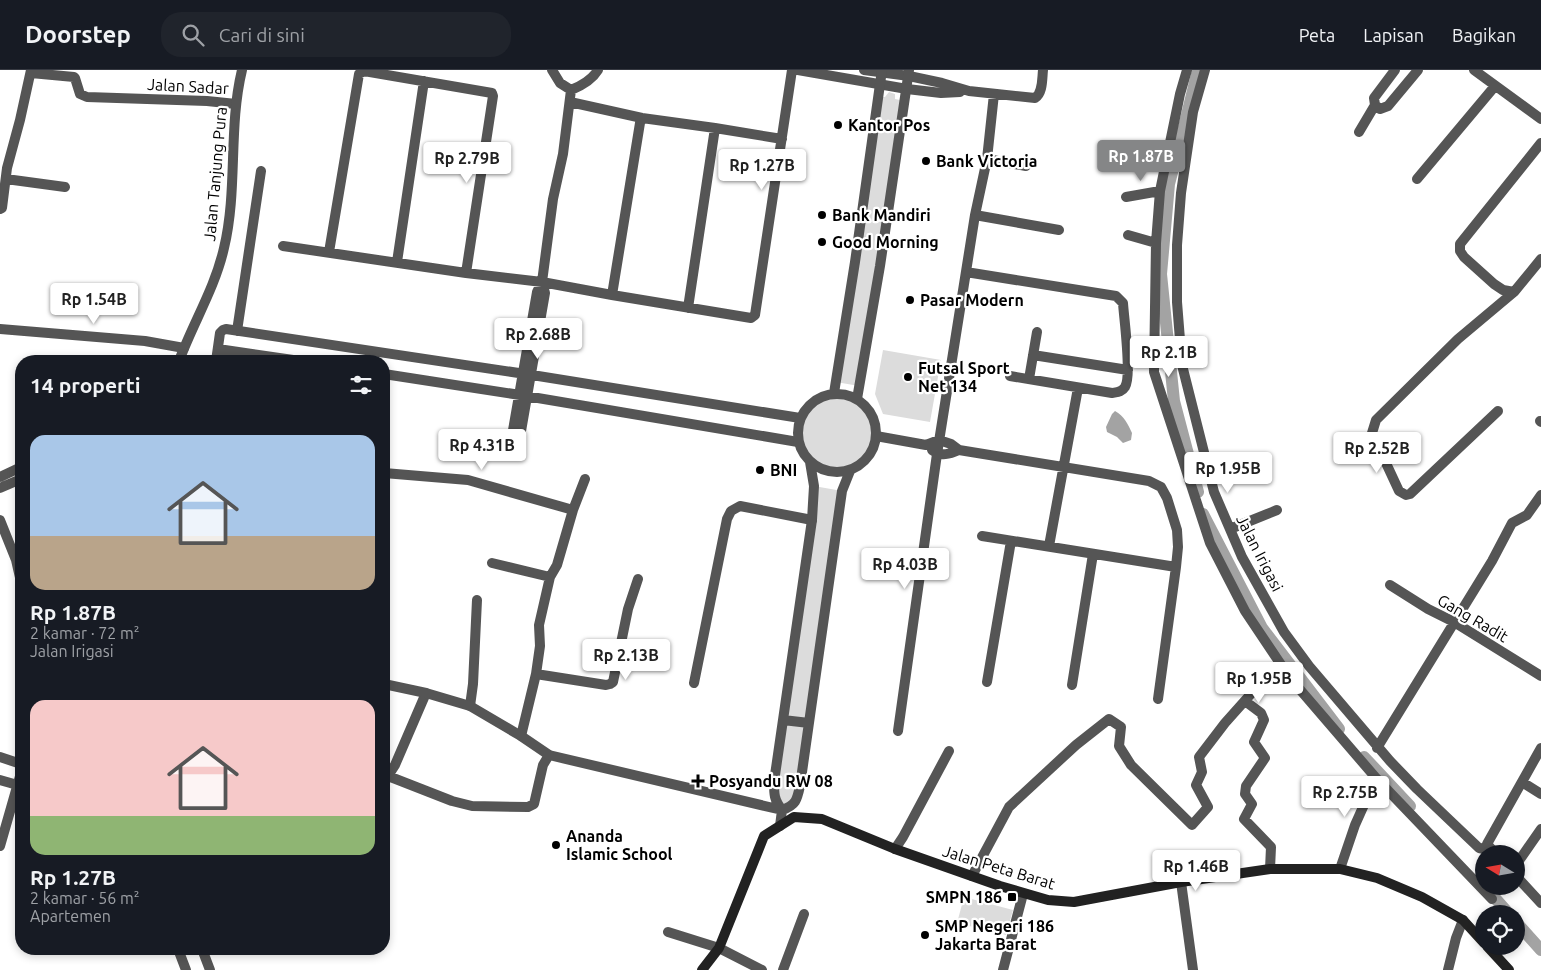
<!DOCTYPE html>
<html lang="id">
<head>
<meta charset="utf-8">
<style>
	:root { --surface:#171b24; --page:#20242c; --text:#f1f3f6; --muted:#9ea1a6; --line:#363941; --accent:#858687 }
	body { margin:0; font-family:Ubuntu,sans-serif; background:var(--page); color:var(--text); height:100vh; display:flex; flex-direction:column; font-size:19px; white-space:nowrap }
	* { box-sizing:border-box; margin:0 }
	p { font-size:16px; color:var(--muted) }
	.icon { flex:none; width:28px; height:28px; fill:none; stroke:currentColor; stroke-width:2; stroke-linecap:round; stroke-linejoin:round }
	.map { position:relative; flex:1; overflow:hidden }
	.sheet { position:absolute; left:15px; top:285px; width:375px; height:600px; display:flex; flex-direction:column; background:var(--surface); border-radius:20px; box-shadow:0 2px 8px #0003 }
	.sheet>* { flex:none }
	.needle { width:32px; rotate:281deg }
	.controls { position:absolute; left:1475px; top:775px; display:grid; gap:10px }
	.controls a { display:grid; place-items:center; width:50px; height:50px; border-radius:50%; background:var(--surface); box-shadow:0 2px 8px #0003; font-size:25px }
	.price { position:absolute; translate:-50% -42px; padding:0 11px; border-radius:5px; background:#fff; color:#222; font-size:16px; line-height:32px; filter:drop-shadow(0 1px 2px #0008) }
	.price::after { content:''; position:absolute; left:50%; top:30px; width:15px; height:11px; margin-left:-8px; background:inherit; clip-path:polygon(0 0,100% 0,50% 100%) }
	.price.on { background:var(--accent); color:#fff }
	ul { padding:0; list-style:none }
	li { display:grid; align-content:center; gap:10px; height:265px; padding:0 15px }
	li span { display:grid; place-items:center; height:155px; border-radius:15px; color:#555 }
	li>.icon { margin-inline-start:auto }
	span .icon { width:90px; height:90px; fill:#fffc; stroke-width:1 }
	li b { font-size:21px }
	h2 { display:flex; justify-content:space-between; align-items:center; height:60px; padding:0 15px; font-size:21px }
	header { display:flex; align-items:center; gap:30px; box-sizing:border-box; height:70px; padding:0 25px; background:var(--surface); border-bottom:1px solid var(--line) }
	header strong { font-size:24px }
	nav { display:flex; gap:28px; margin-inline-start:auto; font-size:18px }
	.search { width:350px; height:45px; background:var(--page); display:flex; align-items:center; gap:12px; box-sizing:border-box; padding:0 18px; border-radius:20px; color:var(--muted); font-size:19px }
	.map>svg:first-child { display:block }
</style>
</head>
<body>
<header>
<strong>Doorstep</strong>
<div class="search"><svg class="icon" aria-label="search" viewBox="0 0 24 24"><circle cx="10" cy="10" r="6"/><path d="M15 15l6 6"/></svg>Cari di sini</div>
<nav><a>Peta</a><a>Lapisan</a><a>Bagikan</a></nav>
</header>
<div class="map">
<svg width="1541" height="900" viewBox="0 0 1541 900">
	<rect width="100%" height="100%" fill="#fff"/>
	<path fill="#dcdcdc" d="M 889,22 L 895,24 L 895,29 L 905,31 L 859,316 L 836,312 L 878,27 L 885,27 Z
		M 883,280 L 941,290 L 930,352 L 883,344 L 875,324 Z
		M798 363a39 39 0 1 1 78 0a39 39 0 1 1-78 0Z
		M 814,416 L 842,421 L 797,730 L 782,740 L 774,712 Z
		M 964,827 L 1013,840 L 1006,865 L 957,853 Z"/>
	<path fill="#a3a3a3" d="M 1115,341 C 1124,346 1128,354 1132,363 L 1131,370 L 1123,373 L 1117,367 L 1107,362 L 1106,357 L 1112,344 Z"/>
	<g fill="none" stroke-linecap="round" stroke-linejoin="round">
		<path stroke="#a3a3a3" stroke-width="12" d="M 1198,422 L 1174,331 L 1161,204 L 1169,114 L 1185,53 L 1198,0
			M 1203,444 L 1262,558 L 1339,659
			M 1364,687 L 1410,736
			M 1486,818 L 1509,844
			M 1516,852 L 1541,880"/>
		<path stroke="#555" stroke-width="10" d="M 552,0 L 560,13 L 571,20 C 581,16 592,10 598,0
			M 798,0 L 907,19 L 941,23 L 960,22
			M 864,0 L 909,6 L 942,13 L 969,21 L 1035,28 C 1043,23 1042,9 1043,0
			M 1187,0 L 1180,24 L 1160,121 L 1156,173 L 1154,302 L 1210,473 L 1245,541 L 1290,608 L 1376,708 L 1492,829
			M 1205,0 L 1193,42 L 1181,123 L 1177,175 L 1177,232 L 1182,295 L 1214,422 L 1242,487 L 1284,562 L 1309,596 L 1390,691 L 1417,719 L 1479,778 L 1484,779 L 1487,774 L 1541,678
			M 1474,0 L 1541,49
			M 31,3 L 74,7 L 75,8 L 80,24 L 87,27 L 207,31 L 236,34
			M 570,32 L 642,48 L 715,58 L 782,69
			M 1375,35 L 1380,39 L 1388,36 L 1418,0
			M 1359,62 L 1375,35 L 1374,28 L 1395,0
			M 987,89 L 1026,96
			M 6,109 L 65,117
			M 1417,109 L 1495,16
			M 1126,127 L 1160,121
			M 0,139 L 2,138 L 7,98 L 20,50 L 31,0
			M 975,145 L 1059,160
			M 1128,165 L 1156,173
			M 283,176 L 466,203 L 542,212 L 612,225 L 751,248 L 755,245 L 792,0
			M 329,182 L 359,4 L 364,1 L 492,23 L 493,26 L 466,203
			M 397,192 L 424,11
			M 966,202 L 1116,226 L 1123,233 C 1124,249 1132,306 1125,317 C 1122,322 1117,322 1112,323 L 1010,306
			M 542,212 L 537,222 L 512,366 L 513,370 L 515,372 L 519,371 L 520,367 L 545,223 L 542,212 L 553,129 L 563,84 L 571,20
			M 1514,222 L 1503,220 L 1494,214 L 1464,187 L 1460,181 L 1460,174 L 1541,73
			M 612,225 L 640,53 L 642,48
			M 688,238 L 715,58
			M 0,259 L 145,271 L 184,278
			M 237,261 L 261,101
			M 218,279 L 300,291
			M 1033,285 L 1128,300
			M 216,291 L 220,263 L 223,260 L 226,259 L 532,305 L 800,348
			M 384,304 L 520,325 L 798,372
			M 1029,309 L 1037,262
			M 1498,341 L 1410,424 L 1406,425 L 1399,421 L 1372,363 L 1376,350 L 1458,269 L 1514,222 L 1541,189
			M 1540,351 L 1541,352
			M 876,366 L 926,375 L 939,370 L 951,374 L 959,380 L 1149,411 L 1161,417 L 1167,428 L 1177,460 L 1178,477 L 1176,497
			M 932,380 C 941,387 950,384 959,380
			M 384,403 L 468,410 L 573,440
			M 0,407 L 17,399 L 21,400
			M 0,418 L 21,409
			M 0,450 L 16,490 L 21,512
			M 1230,459 L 1277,440
			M 982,466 L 1176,497 L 1158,629
			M 1049,476 L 1078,318
			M 492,493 L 550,507
			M 1390,515 L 1428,539 L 1454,552 L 1541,606
			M 536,604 L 606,615 L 610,614 L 613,612 L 628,539 L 638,509
			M 987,612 L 1011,471
			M 694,613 L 727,449 L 731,441 L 740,436 L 812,450
			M 1072,615 L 1093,484
			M 1245,631 L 1261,643 L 1264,650 L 1254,672 L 1265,688 L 1246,716 L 1245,724 L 1252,734 L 1244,749 L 1271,777 L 1270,799
			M 470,636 L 473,614 L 477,530
			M 898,661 L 937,384 L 975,145 L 987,89 L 994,24
			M 521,666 L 536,604 L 540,576 L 539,555 L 550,507 L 557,495 L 573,440 L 585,409
			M 1377,678 L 1492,491 L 1512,453 L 1527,445 L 1541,425
			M 388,706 L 452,731 L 472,736 L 528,737 L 534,734 L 543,695 L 549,685
			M 384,712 L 395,695 L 426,623
			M 1522,712 L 1541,724
			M 1487,774 L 1496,784
			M 0,776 L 21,703
			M 895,779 L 903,767 L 949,681
			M 1516,795 L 1541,759
			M 1340,799 L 1355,755 L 1376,708
			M 972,806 L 1009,737 L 1076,675 L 1109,649 L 1121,657 L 1119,676 L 1131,695 L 1192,755 L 1208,737 L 1196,715 L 1202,702 L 1199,687 L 1225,653 L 1274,598 L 1280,596
			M 1516,806 L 1541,833
			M 1181,812 L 1193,900
			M 668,862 L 719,878 L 762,900
			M 783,900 L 804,844
			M 1003,900 L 1023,824
			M 1448,900 L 1456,868 L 1463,850"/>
		<path stroke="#555" stroke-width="10" d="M 179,291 C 193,253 215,218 224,178 C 238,120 228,58 242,0
			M 834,323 L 855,192 L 882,0
			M798 363a39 39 0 1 1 78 0a39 39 0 1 1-78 0Z
			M 857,329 L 880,196 L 909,0
			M 384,614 L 426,623 L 470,636 L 521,666 L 549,685 L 782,740
			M 783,650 L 809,653
			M 0,687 L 21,694
			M 0,710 L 21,716
			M 782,740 C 796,735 797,730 800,716 L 842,421 L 850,401
			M 780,756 L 782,740 C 774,730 774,724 774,712 L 812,450 L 814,416 L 810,392
			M 178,879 L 186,900
			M 202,879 L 210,900"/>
		<path stroke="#222" stroke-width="10" d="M 1487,876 L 1509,900
			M 702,900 L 719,878 L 764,766 L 794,747 L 822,749 L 895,779 L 1000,816 L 1048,830 L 1074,832 L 1181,812 L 1270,799 L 1340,799 L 1377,808 L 1422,827 L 1463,850 L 1484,873"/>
	</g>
	<g fill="#000" stroke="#fff" stroke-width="2">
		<circle cx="838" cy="55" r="5"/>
		<circle cx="926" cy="91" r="5"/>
		<circle cx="822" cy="145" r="5"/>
		<circle cx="822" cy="172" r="5"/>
		<circle cx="910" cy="230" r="5"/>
		<circle cx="908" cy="307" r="5"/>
		<circle cx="760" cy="400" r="5"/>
		<path d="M695.5 703.5h5v5h5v5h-5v5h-5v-5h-5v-5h5z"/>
		<circle cx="556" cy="775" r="5"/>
		<rect x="1007" y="822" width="10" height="10" rx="2.5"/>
		<circle cx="925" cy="865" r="5"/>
	</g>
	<g text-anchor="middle" stroke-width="4.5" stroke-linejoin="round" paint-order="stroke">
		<g font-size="16" fill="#000" stroke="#fff">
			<text transform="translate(188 16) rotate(3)" y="6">Jalan Sadar</text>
			<text transform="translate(215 104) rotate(-85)" y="6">Jalan Tanjung Pura</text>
			<text transform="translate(1260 483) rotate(63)" y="6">Jalan Irigasi</text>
			<text transform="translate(1473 548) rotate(30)" y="6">Gang Radit</text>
			<text transform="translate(999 797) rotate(17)" y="6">Jalan Peta Barat</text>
		</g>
		<g font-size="16" font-weight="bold" fill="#000" stroke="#fff" text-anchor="start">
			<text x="848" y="61">Kantor Pos</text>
			<text x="936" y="97">Bank Victoria</text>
			<text x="832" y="151">Bank Mandiri</text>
			<text x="832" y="178">Good Morning</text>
			<text x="920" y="236">Pasar Modern</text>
			<text x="918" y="304">Futsal Sport<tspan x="918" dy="18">Net 134</tspan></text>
			<text x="770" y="406">BNI</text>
			<text x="709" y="717">Posyandu RW 08</text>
			<text x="566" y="772">Ananda<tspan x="566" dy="18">Islamic School</tspan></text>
			<text x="1002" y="833" text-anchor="end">SMPN 186</text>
			<text x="935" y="862">SMP Negeri 186<tspan x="935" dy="18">Jakarta Barat</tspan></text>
		</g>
	</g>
</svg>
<div class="controls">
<a><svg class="needle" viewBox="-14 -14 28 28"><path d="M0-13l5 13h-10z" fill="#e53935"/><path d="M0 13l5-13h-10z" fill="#9ea1a6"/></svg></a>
<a><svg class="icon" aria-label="locate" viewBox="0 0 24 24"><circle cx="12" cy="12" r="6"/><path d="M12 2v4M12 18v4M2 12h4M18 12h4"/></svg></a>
</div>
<b class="price on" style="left:1141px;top:112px">Rp 1.87B</b>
<b class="price" style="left:467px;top:114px">Rp 2.79B</b>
<b class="price" style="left:762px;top:121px">Rp 1.27B</b>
<b class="price" style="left:94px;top:255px">Rp 1.54B</b>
<b class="price" style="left:538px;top:290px">Rp 2.68B</b>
<b class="price" style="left:1169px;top:308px">Rp 2.1B</b>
<b class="price" style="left:482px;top:401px">Rp 4.31B</b>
<b class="price" style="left:1377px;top:404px">Rp 2.52B</b>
<b class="price" style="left:1228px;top:424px">Rp 1.95B</b>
<b class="price" style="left:905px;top:520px">Rp 4.03B</b>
<b class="price" style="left:626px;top:611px">Rp 2.13B</b>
<b class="price" style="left:1259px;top:634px">Rp 1.95B</b>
<b class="price" style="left:1345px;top:748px">Rp 2.75B</b>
<b class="price" style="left:1196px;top:822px">Rp 1.46B</b>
<section class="sheet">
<h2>14 properti<svg class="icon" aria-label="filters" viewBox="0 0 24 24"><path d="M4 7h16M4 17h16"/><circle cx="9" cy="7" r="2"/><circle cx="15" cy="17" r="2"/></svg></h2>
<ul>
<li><span style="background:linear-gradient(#a9c7e8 65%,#b9a48a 0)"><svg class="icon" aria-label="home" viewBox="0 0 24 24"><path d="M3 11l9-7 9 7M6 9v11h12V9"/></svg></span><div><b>Rp 1.87B</b><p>2 kamar · 72 m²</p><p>Jalan Irigasi</p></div></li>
<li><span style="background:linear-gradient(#f6c9c9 75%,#8fb573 0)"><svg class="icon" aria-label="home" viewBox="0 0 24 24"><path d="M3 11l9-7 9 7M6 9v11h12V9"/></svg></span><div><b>Rp 1.27B</b><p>2 kamar · 56 m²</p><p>Apartemen</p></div></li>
</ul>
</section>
</div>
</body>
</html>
